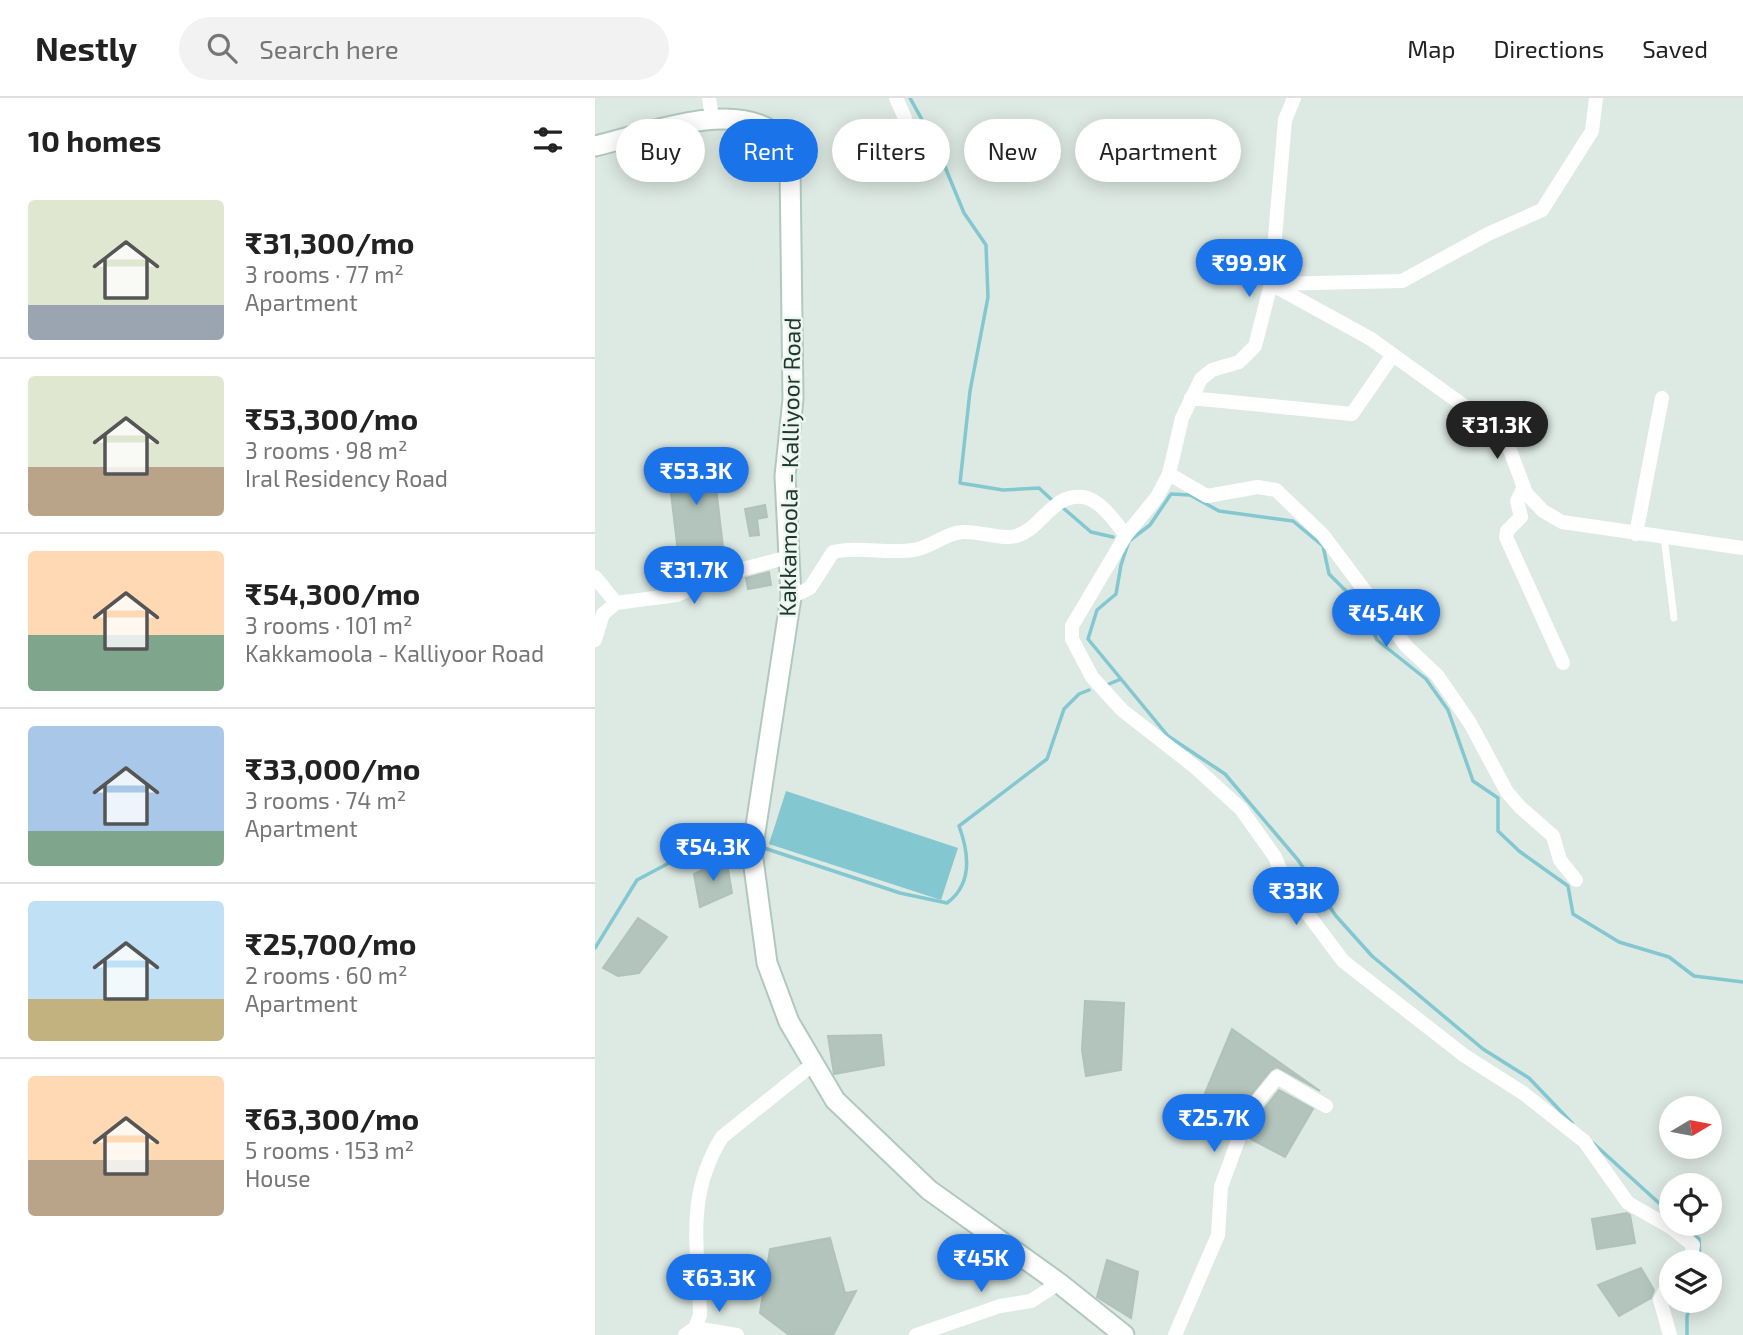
<!DOCTYPE html>
<html lang="en">
<head>
<meta charset="utf-8">
<style>
	:root { --surface:#fff; --page:#f2f2f2; --text:#222; --muted:#767676; --line:#e0e0e0; --accent:#1a73e8 }
	body { margin:0; font-family:"Exo 2",sans-serif; background:var(--page); color:var(--text); height:100vh; display:flex; flex-direction:column; font-size:26px; white-space:nowrap }
	* { box-sizing:border-box; margin:0 }
	p { font-size:23px; color:var(--muted) }
	.icon { flex:none; width:38px; height:38px; fill:none; stroke:currentColor; stroke-width:2; stroke-linecap:round; stroke-linejoin:round }
	.map { position:relative; flex:1; overflow:hidden }
	.sheet { display:flex; flex-direction:column; background:var(--surface); width:595px }
	.sheet>* { flex:none }
	.banner { position:absolute; left:21px; top:21px; width:665px; height:63px; display:flex; gap:14px }
	.needle { width:46px; rotate:80deg }
	.buttons { position:absolute; left:1064px; top:998px; display:grid; gap:14px }
	.buttons a { display:grid; place-items:center; width:63px; height:63px; border-radius:50%; background:var(--surface); box-shadow:0 4px 18px #0003; font-size:35px }
	.price { position:absolute; translate:-50% -60px; padding:0 16px; border-radius:24px; background:var(--accent); color:#fff; font-size:23px; line-height:46px; filter:drop-shadow(0 2px 4px #0008) }
	.price::after { content:''; position:absolute; left:50%; top:42px; width:21px; height:16px; margin-left:-10px; background:inherit; clip-path:polygon(0 0,100% 0,50% 100%) }
	.price.current { background:#222; color:#fff }
	ul { padding:0; list-style:none }
	li { display:flex; align-items:center; gap:21px; height:175px; padding:0 28px }
	li+li { border-top:2px solid var(--line) }
	li span { display:grid; place-items:center; flex:none; width:196px; height:140px; border-radius:7px; color:#555 }
	li>.icon { margin-inline-start:auto }
	span .icon { width:84px; height:84px; fill:#fffc; stroke-width:1 }
	li b { font-size:30px }
	h2 { display:flex; justify-content:space-between; align-items:center; height:84px; padding:0 28px; font-size:30px }
	.tag { padding:0 24px; border-radius:32px; background:var(--surface); box-shadow:0 4px 18px #0003; font-size:24px; line-height:63px }
	.tag.current { background:var(--accent); color:#fff }
	header { display:flex; align-items:center; gap:42px; box-sizing:border-box; height:98px; padding:0 35px; background:var(--surface); border-bottom:2px solid var(--line) }
	header strong { font-size:33px }
	nav { display:flex; gap:38px; margin-inline-start:auto; font-size:24px }
	.search { width:490px; height:63px; background:var(--page); display:flex; align-items:center; gap:18px; box-sizing:border-box; padding:0 24px; border-radius:38px; color:var(--muted); font-size:26px }
	main { display:flex; flex:1; min-height:0 }
	.map>svg:first-child { display:block }
</style>
</head>
<body>
<header>
<strong>Nestly</strong>
<div class="search"><svg class="icon" aria-label="search" viewBox="0 0 24 24"><circle cx="10" cy="10" r="6"/><path d="M15 15l6 6"/></svg>Search here</div>
<nav><a>Map</a><a>Directions</a><a>Saved</a></nav>
</header>
<main>
<section class="sheet">
<h2>10 homes<svg class="icon" aria-label="filters" viewBox="0 0 24 24"><path d="M4 7h16M4 17h16"/><circle cx="9" cy="7" r="2"/><circle cx="15" cy="17" r="2"/></svg></h2>
<ul>
<li><span style="background:linear-gradient(#dfe7d0 75%,#9aa5b1 0)"><svg class="icon" aria-label="home" viewBox="0 0 24 24"><path d="M3 11l9-7 9 7M6 9v11h12V9"/></svg></span><div><b>₹31,300/mo</b><p>3 rooms · 77 m²</p><p>Apartment</p></div></li>
<li><span style="background:linear-gradient(#dfe7d0 65%,#b9a48a 0)"><svg class="icon" aria-label="home" viewBox="0 0 24 24"><path d="M3 11l9-7 9 7M6 9v11h12V9"/></svg></span><div><b>₹53,300/mo</b><p>3 rooms · 98 m²</p><p>Iral Residency Road</p></div></li>
<li><span style="background:linear-gradient(#ffd9b3 60%,#7fa58c 0)"><svg class="icon" aria-label="home" viewBox="0 0 24 24"><path d="M3 11l9-7 9 7M6 9v11h12V9"/></svg></span><div><b>₹54,300/mo</b><p>3 rooms · 101 m²</p><p>Kakkamoola - Kalliyoor Road</p></div></li>
<li><span style="background:linear-gradient(#a9c7e8 75%,#7fa58c 0)"><svg class="icon" aria-label="home" viewBox="0 0 24 24"><path d="M3 11l9-7 9 7M6 9v11h12V9"/></svg></span><div><b>₹33,000/mo</b><p>3 rooms · 74 m²</p><p>Apartment</p></div></li>
<li><span style="background:linear-gradient(#bfe0f5 70%,#c2b280 0)"><svg class="icon" aria-label="home" viewBox="0 0 24 24"><path d="M3 11l9-7 9 7M6 9v11h12V9"/></svg></span><div><b>₹25,700/mo</b><p>2 rooms · 60 m²</p><p>Apartment</p></div></li>
<li><span style="background:linear-gradient(#ffd9b3 60%,#b9a48a 0)"><svg class="icon" aria-label="home" viewBox="0 0 24 24"><path d="M3 11l9-7 9 7M6 9v11h12V9"/></svg></span><div><b>₹63,300/mo</b><p>5 rooms · 153 m²</p><p>House</p></div></li>
</ul>
</section>
<div class="map">
<svg width="1148" height="1237" viewBox="0 0 1148 1237">
	<rect width="100%" height="100%" fill="#dde9e3"/>
	<path fill="#83c7d0" d="M 191,693 L 363,750 L 346,802 L 174,746 Z"/>
	<g fill="none" stroke-linecap="round" stroke-linejoin="round">
		<path stroke="#83c7d0" stroke-width="3.5" d="M 315,0 L 341,47 L 369,115 L 391,147 L 393,199 L 375,293 L 365,385 L 408,392 L 444,390 L 458,403
			M 467,409 L 496,434 L 518,439
			M 514,586 L 526,581
			M 169,750 L 305,795 L 352,805 C 378,786 374,755 364,728 L 452,661 L 469,611 L 484,596 L 494,592
			M 0,850 L 42,782 L 121,740 L 148,742
			M 977,1025 L 934,980 L 888,951 L 777,858 L 741,818 L 703,762 L 630,676 L 573,638 L 493,541 L 502,512 L 521,496 L 526,467 L 534,443 L 555,427 L 576,396 L 595,397 L 624,413 L 698,423 L 728,448 L 734,476 L 766,508 L 782,542 L 831,581 L 853,612 L 878,683 L 903,700 L 903,733 L 924,753 L 973,788 L 978,816 L 1024,844 L 1074,859 L 1099,878 L 1148,884
			M 998,1045 L 1076,1116
			M 1087,1125 L 1104,1141 L 1105,1164
			M 1092,1237 L 1092,1218 L 1098,1202"/>
	</g>
	<path fill="#b2c4bc" stroke="#b0c2ba" stroke-width="2" d="M 118,364 L 128,449 L 83,454 L 73,370 Z
		M 170,407 L 172,419 L 162,421 L 164,437 L 155,438 L 150,411 Z
		M 174,474 L 176,487 L 153,491 L 151,480 Z
		M 131,760 L 137,795 L 105,809 L 99,776 Z
		M 43,820 L 72,839 L 44,875 L 23,878 L 8,870 Z
		M 490,903 L 529,905 L 526,972 L 491,978 L 487,952 Z
		M 637,931 L 725,993 L 682,969 L 675,973 L 646,1009 L 637,1030 L 603,1012 Z
		M 286,937 L 289,967 L 239,976 L 233,938 Z
		M 684,992 L 718,1011 L 690,1059 L 654,1040 L 662,1020 Z
		M 1032,1115 L 1035,1117 L 1040,1145 L 1002,1151 L 997,1121 Z
		M 235,1140 L 250,1195 L 261,1193 L 238,1237 L 194,1237 L 165,1215 L 175,1151 Z
		M 512,1162 L 543,1174 L 536,1220 L 502,1199 Z
		M 1046,1170 L 1059,1192 L 1056,1200 L 1024,1218 L 1003,1187 Z"/>
	<g fill="none" stroke-linecap="round" stroke-linejoin="round">
		<defs>
			<path id="secondary" d="M 0,48 C 48,37 130,4 175,32 C 187,40 191,57 195,70 L 198,301 L 190,378 L 196,499 L 157,754 L 172,865 L 194,924 L 240,1002 L 334,1092 L 464,1185 L 529,1237"/>
		</defs>
		<use href="#secondary" stroke="#b0c9bf" stroke-width="23"/>
		<path stroke="#fff" stroke-width="7" d="M 1069,439 L 1079,520"/>
		<path stroke="#fff" stroke-width="14" d="M 114,0 L 117,20
			M 301,0 L 310,20
			M 676,186 L 776,241 L 890,323 L 912,344 L 931,395 L 948,413 L 967,424 L 1148,450
			M 677,186 L 807,183 L 893,136 L 947,112 L 997,33 L 1001,0
			M 596,300 L 757,316 L 797,258
			M 574,376 L 612,398 L 663,389 L 681,392 L 728,437 L 812,549 L 842,577 L 875,625 L 912,694 L 925,709 L 958,738 L 965,762 L 981,782
			M 929,389 L 922,403 L 926,419 L 912,433 L 911,439 L 968,565
			M 1041,436 L 1067,300
			M 531,437 L 477,528 L 477,541 L 497,579 L 527,612 L 600,669 L 646,711 L 680,759 L 692,788 L 748,863 L 870,958 L 928,995 L 989,1043 L 1033,1105 L 1077,1130 L 1098,1147 L 1095,1164
			M 0,479 L 21,505
			M 196,499 L 215,490 L 238,454 C 264,448 292,456 318,452 C 336,450 349,435 368,434 C 384,433 406,442 421,438 C 448,430 457,395 488,399 C 506,402 519,423 531,437 L 562,399 L 574,376 L 587,320 L 606,281 L 617,272 L 644,264 L 660,248 L 676,186 L 690,22 L 699,0
			M 0,542 L 8,516 L 21,505 L 82,497 L 120,478 L 194,459
			M 100,1230 L 142,1237
			M 90,1237 L 100,1230 L 105,1217 C 104,1152 89,1100 127,1039 L 218,966
			M 321,1237 L 405,1208 L 436,1203 L 464,1185
			M 580,1237 L 623,1137 L 626,1089 L 653,1015 L 682,979 L 731,1008
			M 1075,1237 L 1065,1202 L 1076,1181"/>
		<use href="#secondary" stroke="#fff" stroke-width="19"/>
	</g>
	<g text-anchor="middle" stroke-width="5" stroke-linejoin="round" paint-order="stroke">
		<g font-size="23" fill="#1f3830" stroke="#edf6f1">
			<text transform="translate(195 369) rotate(-89)" y="8">Kakkamoola - Kalliyoor Road</text>
		</g>
	</g>
</svg>
<div class="buttons">
<a><svg class="needle" viewBox="-14 -14 28 28"><path d="M0-13l5 13h-10z" fill="#e53935"/><path d="M0 13l5-13h-10z" fill="#767676"/></svg></a>
<a><svg class="icon" aria-label="locate" viewBox="0 0 24 24"><circle cx="12" cy="12" r="6"/><path d="M12 2v4M12 18v4M2 12h4M18 12h4"/></svg></a>
<a><svg class="icon" aria-label="layers" viewBox="0 0 24 24"><path d="M12 4l9 5-9 5-9-5zM3 14l9 5 9-5"/></svg></a>
</div>
<b class="price" style="left:654px;top:201px">₹99.9K</b>
<b class="price current" style="left:902px;top:363px">₹31.3K</b>
<b class="price" style="left:101px;top:409px">₹53.3K</b>
<b class="price" style="left:99px;top:508px">₹31.7K</b>
<b class="price" style="left:791px;top:551px">₹45.4K</b>
<b class="price" style="left:118px;top:785px">₹54.3K</b>
<b class="price" style="left:701px;top:829px">₹33K</b>
<b class="price" style="left:619px;top:1056px">₹25.7K</b>
<b class="price" style="left:386px;top:1196px">₹45K</b>
<b class="price" style="left:124px;top:1216px">₹63.3K</b>
<div class="banner">
<a class="tag">Buy</a>
<a class="tag current">Rent</a>
<a class="tag">Filters</a>
<a class="tag">New</a>
<a class="tag">Apartment</a>
</div>
</div>
</main>
</body>
</html>
